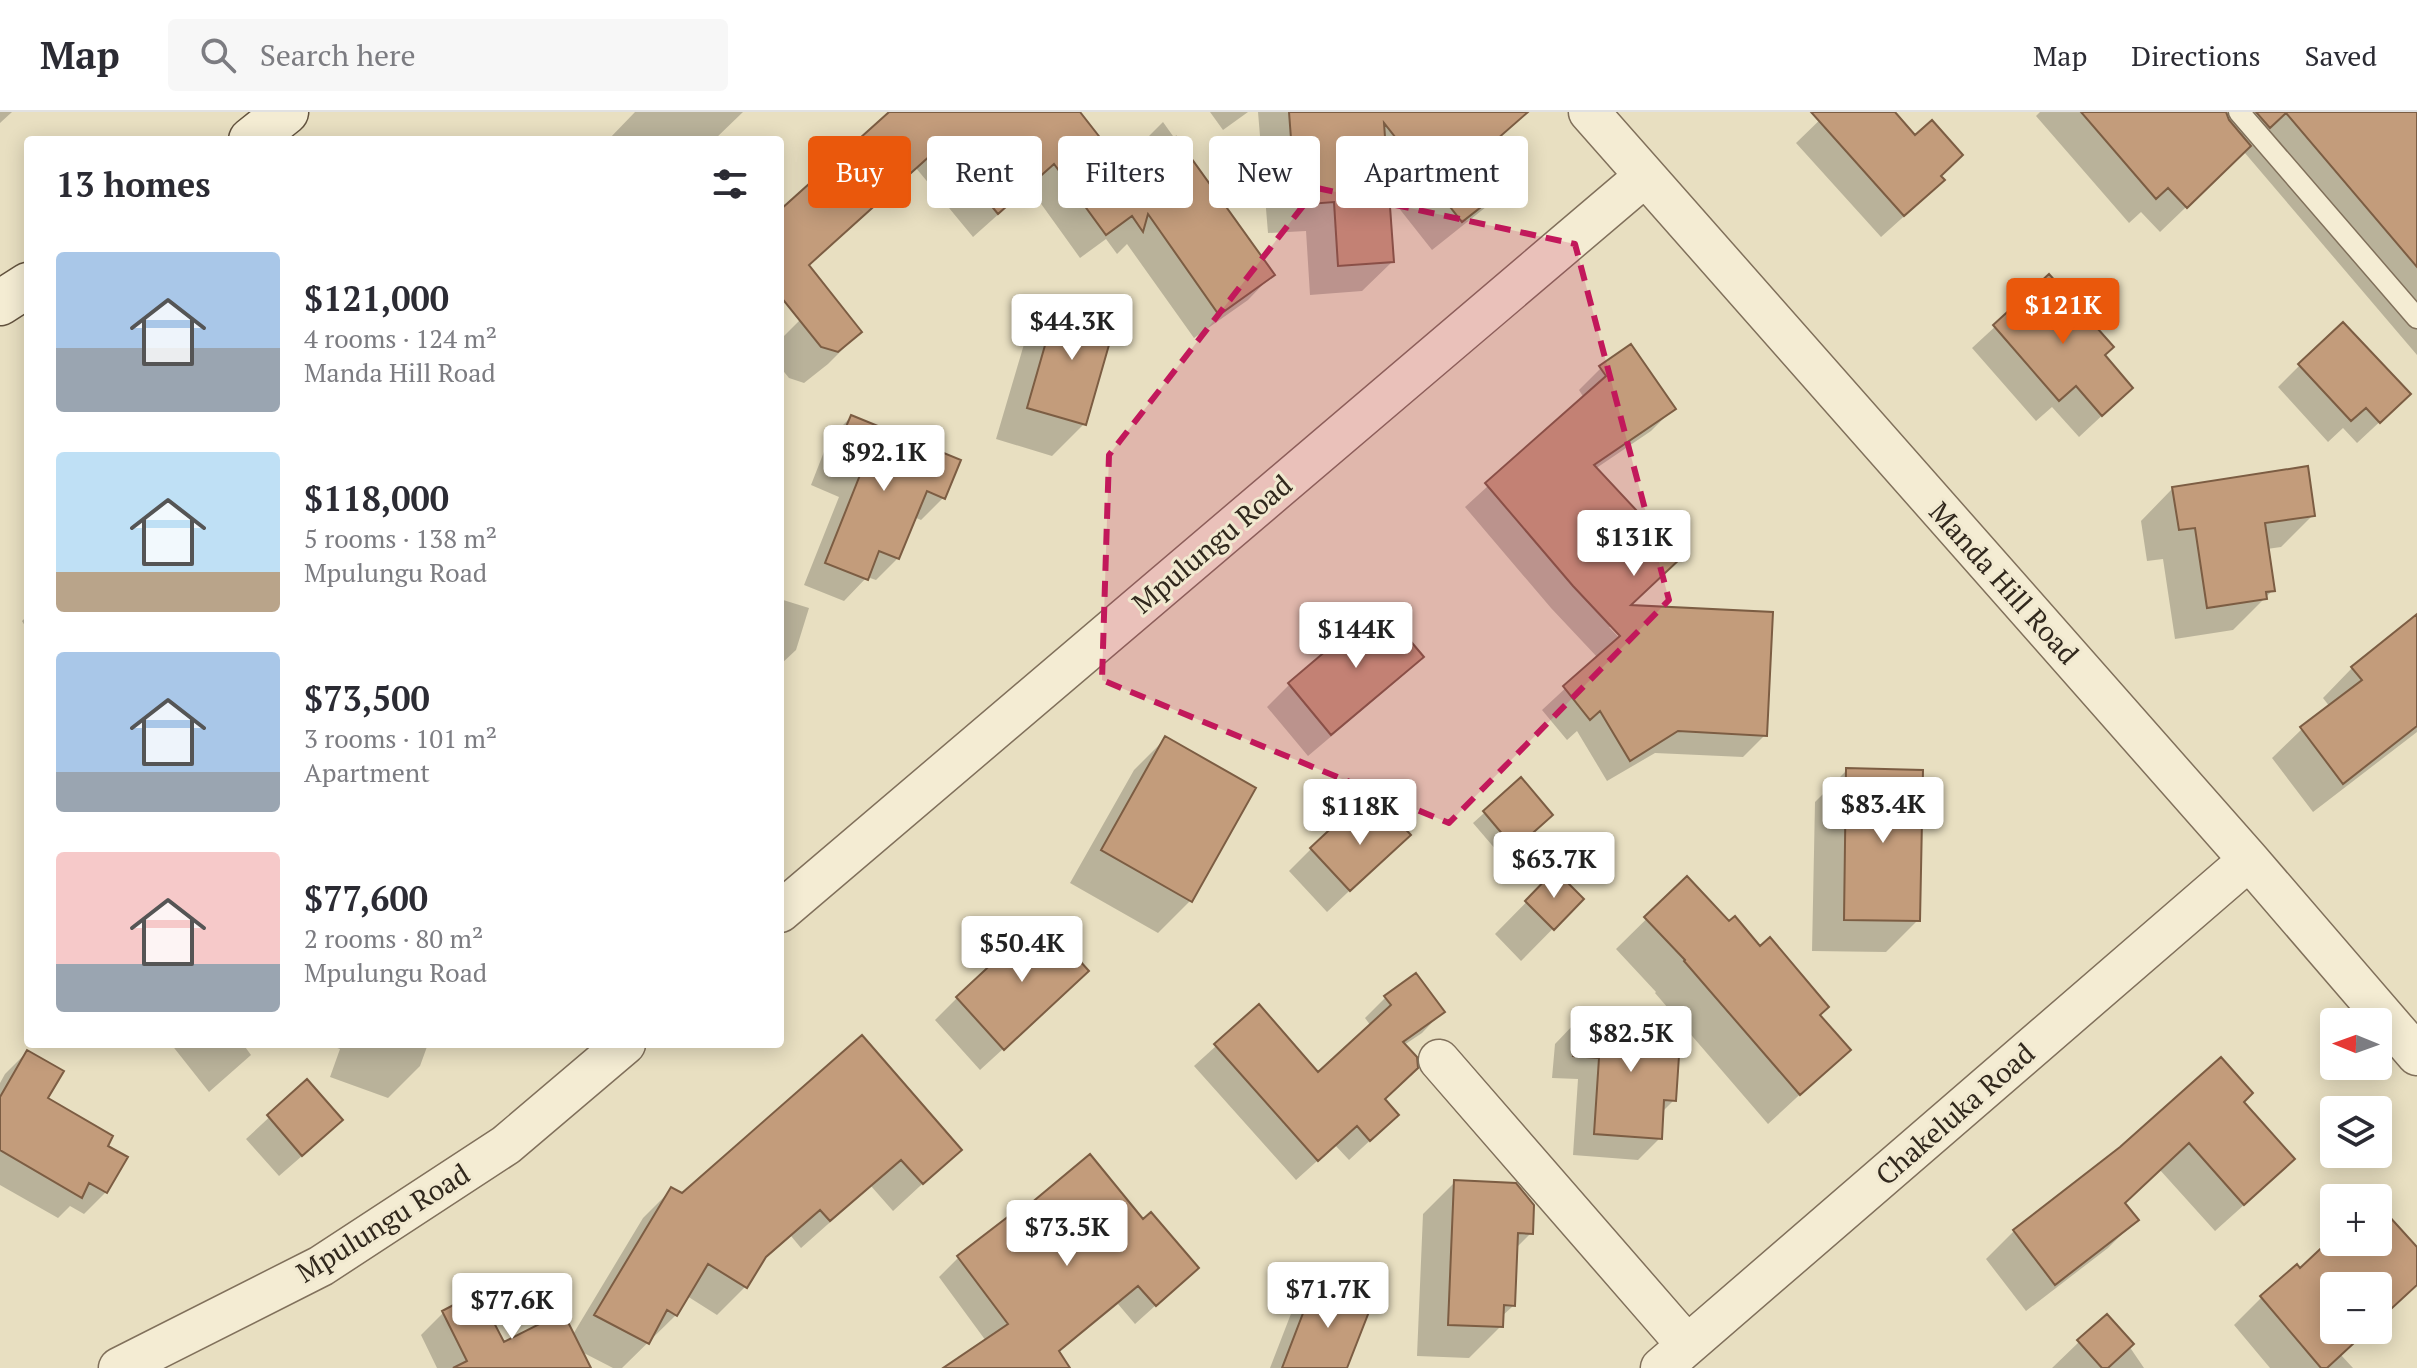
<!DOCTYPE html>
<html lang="en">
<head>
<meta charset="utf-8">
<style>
	:root { --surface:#fff; --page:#f7f7f7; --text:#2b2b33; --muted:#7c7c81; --line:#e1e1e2; --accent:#ea580c }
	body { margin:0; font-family:"PT Serif",serif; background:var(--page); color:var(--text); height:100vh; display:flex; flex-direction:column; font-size:30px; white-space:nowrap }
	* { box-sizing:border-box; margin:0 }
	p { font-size:26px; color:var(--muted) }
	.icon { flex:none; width:44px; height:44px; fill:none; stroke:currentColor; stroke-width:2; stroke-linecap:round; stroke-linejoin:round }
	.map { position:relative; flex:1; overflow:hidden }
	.panel { position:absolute; left:24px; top:24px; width:760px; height:912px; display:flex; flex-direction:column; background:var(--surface); border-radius:8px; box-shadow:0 4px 20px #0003 }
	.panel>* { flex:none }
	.hud { position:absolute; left:808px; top:24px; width:760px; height:72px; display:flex; gap:16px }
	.needle { width:52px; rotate:271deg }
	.tools { position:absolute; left:2320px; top:896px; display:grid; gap:16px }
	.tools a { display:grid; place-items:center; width:72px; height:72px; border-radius:8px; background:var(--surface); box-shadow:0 4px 20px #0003; font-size:40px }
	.price { position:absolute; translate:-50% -68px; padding:0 18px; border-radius:8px; background:#fff; color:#222; font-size:26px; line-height:52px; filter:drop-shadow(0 2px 4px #0008) }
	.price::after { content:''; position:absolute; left:50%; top:48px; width:24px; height:18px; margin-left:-12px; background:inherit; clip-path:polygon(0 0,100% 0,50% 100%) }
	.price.current { background:var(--accent); color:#fff }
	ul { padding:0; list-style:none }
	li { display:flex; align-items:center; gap:24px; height:200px; padding:0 32px }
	li span { display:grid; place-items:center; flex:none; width:224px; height:160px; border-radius:8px; color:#555 }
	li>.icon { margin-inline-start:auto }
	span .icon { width:96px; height:96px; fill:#fffc; stroke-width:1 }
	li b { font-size:34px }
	h2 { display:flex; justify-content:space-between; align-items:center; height:96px; padding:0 32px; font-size:34px }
	.chip { padding:0 28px; border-radius:8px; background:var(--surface); box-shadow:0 4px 20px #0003; font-size:28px; line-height:72px }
	.chip.current { background:var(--accent); color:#fff }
	header { display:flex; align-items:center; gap:48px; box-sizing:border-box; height:112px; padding:0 40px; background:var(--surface); border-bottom:2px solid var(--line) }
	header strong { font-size:38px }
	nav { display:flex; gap:44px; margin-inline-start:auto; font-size:28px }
	.search { width:560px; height:72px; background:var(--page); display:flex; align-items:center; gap:20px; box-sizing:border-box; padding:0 28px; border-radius:8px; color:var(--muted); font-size:30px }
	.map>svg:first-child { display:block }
</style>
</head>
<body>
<header>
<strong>Map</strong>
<div class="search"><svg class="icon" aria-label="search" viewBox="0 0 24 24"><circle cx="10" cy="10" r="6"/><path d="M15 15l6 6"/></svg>Search here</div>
<nav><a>Map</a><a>Directions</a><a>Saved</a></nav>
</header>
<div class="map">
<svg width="2417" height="1256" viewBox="0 0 2417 1256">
	<rect width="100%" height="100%" fill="#e8dfc1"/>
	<path fill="#0003" fill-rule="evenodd" d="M 0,0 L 12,0 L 0,11 Z
		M 635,0 L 743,0 L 714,28 L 608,28 Z
		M 897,0 L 1078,0 L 1127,63 L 1140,53 L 1139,34 L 1163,10 L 1272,163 L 1248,188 L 1194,226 L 1127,132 L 1117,142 L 1106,127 L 1080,146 L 1029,75 L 973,125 L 916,56 L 780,179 L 780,103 Z
		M 1210,0 L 1248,0 L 1223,18 Z
		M 1258,0 L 1514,0 L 1519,6 L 1495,30 L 1520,62 L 1491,91 L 1432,138 L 1387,81 L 1392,150 L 1362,179 L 1310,183 L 1306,119 L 1268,121 Z
		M 1828,0 L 1892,0 L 1939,64 L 1920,90 L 1881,125 L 1796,31 Z
		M 2040,0 L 2181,0 L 2207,75 L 2160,120 L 2141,100 L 2129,111 L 2036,4 Z
		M 2210,0 L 2417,0 L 2417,243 Z
		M 2049,165 L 2103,244 L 2108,298 L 2079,325 L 2052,295 L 2036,309 L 1972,236 Z
		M 1059,190 L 1084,312 L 1052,344 L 996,327 L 1027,222 Z
		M 800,208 L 860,220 L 828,252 L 804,271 L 789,266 L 780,255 L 780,228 Z
		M 2300,253 L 2386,304 L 2357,331 L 2343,316 L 2328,330 L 2278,275 Z
		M 1601,256 L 1673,297 L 1651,319 L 1595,357 L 1627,495 L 1765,623 L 1743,645 L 1655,641 L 1607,669 L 1577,619 L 1567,628 L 1542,598 L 1598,546 L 1551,496 L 1465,395 L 1584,286 L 1579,278 ZM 1609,515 L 1615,515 L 1626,533 Z
		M 851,305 L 944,385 L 921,408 L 914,405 L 898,446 L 876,468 L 867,465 L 844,489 L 804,473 L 839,385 L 811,373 L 829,327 Z
		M 2173,376 L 2313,403 L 2281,435 L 2267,437 L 2273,478 L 2233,518 L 2175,527 L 2163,447 L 2147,449 L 2141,409 Z
		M 780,487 L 809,496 L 796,538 L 780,553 Z
		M 1380,496 L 1421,545 L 1399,567 L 1308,644 L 1267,595 L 1289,573 Z
		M 28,503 L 28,519 L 22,509 Z
		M 2417,504 L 2417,620 L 2313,700 L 2272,646 L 2302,617 L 2330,595 L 2323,586 L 2352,556 Z
		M 1166,626 L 1190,789 L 1158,821 L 1070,771 L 1134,658 Z
		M 1847,658 L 1918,808 L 1886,840 L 1812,839 L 1815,690 Z
		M 1521,668 L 1540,714 L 1503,746 L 1473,711 Z
		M 1311,737 L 1386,744 L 1327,800 L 1289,759 Z
		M 1555,761 L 1582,787 L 1521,849 L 1495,822 Z
		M 1687,767 L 1848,938 L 1768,1012 L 1655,881 L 1656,880 L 1616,837 Z
		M 1064,881 L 980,958 L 935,908 L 957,886 Z
		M 1386,885 L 1442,900 L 1422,921 L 1404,933 L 1383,988 L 1376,1023 L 1349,1048 L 1335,1033 L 1296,1068 L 1194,954 L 1259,895 L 1317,963 L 1371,914 L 1365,906 Z
		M 1577,909 L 1674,988 L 1661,1001 L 1660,1026 L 1638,1048 L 1573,1043 L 1578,967 L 1552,966 L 1555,932 Z
		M 171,932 L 243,932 L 251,943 L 209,980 Z
		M 326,932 L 428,932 L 420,954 L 388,986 L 330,965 L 340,937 Z
		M 27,940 L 46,987 L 106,1035 L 106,1080 L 84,1102 L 70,1094 L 58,1106 L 0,1073 L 0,971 L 5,962 Z
		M 307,970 L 318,1030 L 279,1064 L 246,1027 Z
		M 2242,990 L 2292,1047 L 2264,1075 L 2215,1119 L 2160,1058 L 2124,1092 L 2136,1108 L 2108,1136 L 2026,1199 L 1986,1147 L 2014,1119 Z
		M 959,1038 L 893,1099 L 871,1074 L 801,1136 L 791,1124 L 759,1152 L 746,1174 L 717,1203 L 687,1184 L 676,1203 L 622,1256 L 613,1256 L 580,1239 L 588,1256 L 437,1256 L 421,1223 L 443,1201 L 503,1233 L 572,1224 L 643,1106 L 672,1077 L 682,1084 Z
		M 1455,1070 L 1531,1121 L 1515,1137 L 1513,1194 L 1501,1205 L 1501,1214 L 1469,1246 L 1417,1244 L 1423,1102 Z
		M 2378,1095 L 2417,1138 L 2417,1171 L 2378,1208 L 2378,1174 L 2334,1174 L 2334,1218 L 2367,1218 L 2341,1243 L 2353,1256 L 2270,1256 L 2234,1213 L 2261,1186 L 2297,1155 L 2300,1158 L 2334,1127 L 2334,1130 L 2378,1130 Z
		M 1021,1097 L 1176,1175 L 1135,1212 L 1118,1192 L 1058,1241 L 1068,1256 L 946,1256 L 986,1229 L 939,1165 L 958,1146 Z
		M 1316,1172 L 1345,1256 L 1270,1256 L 1294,1194 Z
		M 2079,1230 L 2129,1234 L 2144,1256 L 2052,1256 Z"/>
	<path fill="#c39c7b" stroke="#7c5d43" stroke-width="2" d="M 889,0 L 1080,0 L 1127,60 L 1176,25 L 1275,163 L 1219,203 L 1148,102 L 1143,120 L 1132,104 L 1106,123 L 1054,52 L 998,102 L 942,33 L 809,153 L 862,220 L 838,240 L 821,235 L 780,184 L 780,98 Z
		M 1289,0 L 1528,0 L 1496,28 L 1523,62 L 1462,110 L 1384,11 L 1394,150 L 1338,154 L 1334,90 L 1296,93 Z
		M 1811,0 L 1895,0 L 1915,23 L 1932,8 L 1963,43 L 1941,64 L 1945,68 L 1904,104 Z
		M 2081,0 L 2226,0 L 2229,8 L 2251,34 L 2187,96 L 2168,76 L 2156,87 Z
		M 2256,0 L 2417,0 L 2417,155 L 2286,1 L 2270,16 Z
		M 2049,162 L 2114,235 L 2105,243 L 2133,276 L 2102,304 L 2076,274 L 2059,289 L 1993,213 Z
		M 1058,188 L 1117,205 L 1086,313 L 1027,296 Z
		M 2343,210 L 2411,282 L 2380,311 L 2366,296 L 2351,309 L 2298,252 Z
		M 1631,232 L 1676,297 L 1594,353 L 1681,446 L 1631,493 L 1773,500 L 1767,624 L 1678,619 L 1630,649 L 1600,599 L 1590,608 L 1563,574 L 1620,524 L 1573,474 L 1485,371 L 1606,264 L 1599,254 Z
		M 851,303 L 961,348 L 945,387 L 927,379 L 899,447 L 879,439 L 868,468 L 825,451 L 860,363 L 831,350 Z
		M 2308,354 L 2315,404 L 2265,411 L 2275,479 L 2266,480 L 2267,487 L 2207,496 L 2195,416 L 2179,418 L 2172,375 Z
		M 1380,493 L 1424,545 L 1331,623 L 1288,571 Z
		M 2417,502 L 2417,614 L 2343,672 L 2300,615 L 2362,568 L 2351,555 Z
		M 1165,624 L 1256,676 L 1192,790 L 1101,738 Z
		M 1846,656 L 1923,658 L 1920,809 L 1844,808 Z
		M 1521,665 L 1553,703 L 1515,737 L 1483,699 Z
		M 1384,694 L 1411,723 L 1350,779 L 1310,736 L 1341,707 L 1355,722 Z
		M 1555,758 L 1584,787 L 1554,818 L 1525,789 Z
		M 1687,764 L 1729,809 L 1735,804 L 1760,834 L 1770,825 L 1829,895 L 1820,903 L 1851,938 L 1800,983 L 1684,849 L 1685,848 L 1644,805 Z
		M 1041,806 L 1089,859 L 1004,938 L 956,885 Z
		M 1416,861 L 1445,900 L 1403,930 L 1417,945 L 1418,956 L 1385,987 L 1399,1003 L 1370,1029 L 1357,1014 L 1318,1049 L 1214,932 L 1259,892 L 1318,960 L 1391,893 L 1384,884 Z
		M 1576,907 L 1681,914 L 1676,989 L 1664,988 L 1662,1027 L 1594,1022 L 1599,946 L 1573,944 Z
		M 862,923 L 962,1038 L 923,1072 L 901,1048 L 830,1109 L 820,1098 L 766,1145 L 747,1176 L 708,1152 L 677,1204 L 667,1198 L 649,1232 L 594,1203 L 671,1075 L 682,1081 Z
		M 27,938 L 64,959 L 48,986 L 113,1024 L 108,1034 L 128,1045 L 107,1081 L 89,1071 L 82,1086 L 0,1038 L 0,985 Z
		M 2221,945 L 2253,981 L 2244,990 L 2295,1047 L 2244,1093 L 2189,1031 L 2125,1091 L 2139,1108 L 2055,1173 L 2013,1118 L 2120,1035 Z
		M 307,967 L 343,1008 L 302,1044 L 267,1003 Z
		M 1090,1042 L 1143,1107 L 1151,1100 L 1199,1156 L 1156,1194 L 1138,1174 L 1059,1239 L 1070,1256 L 943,1256 L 1008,1212 L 957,1144 L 1022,1094 L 1024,1097 Z
		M 1454,1068 L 1516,1071 L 1534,1093 L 1533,1122 L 1518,1121 L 1515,1194 L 1504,1193 L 1503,1215 L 1448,1213 Z
		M 2378,1092 L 2417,1135 L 2417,1173 L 2378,1209 L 2378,1174 L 2334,1174 L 2334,1218 L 2368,1218 L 2327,1256 L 2321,1256 L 2260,1184 L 2297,1152 L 2300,1156 L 2334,1124 L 2334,1130 L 2368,1130 L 2378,1141 Z
		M 1315,1170 L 1372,1192 L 1347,1256 L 1282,1256 Z
		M 478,1180 L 504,1230 L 563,1200 L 591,1256 L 453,1256 L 467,1249 L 442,1199 Z
		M 2107,1202 L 2134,1232 L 2108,1256 L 2102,1256 L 2077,1228 Z"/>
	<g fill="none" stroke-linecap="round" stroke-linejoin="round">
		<defs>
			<path id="lane" d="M 2239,0 L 2417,206"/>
			<path id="street" d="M 1589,0 L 2249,748 L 2417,943
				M 780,800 L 1644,65
				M 1439,948 L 1687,1233
				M 119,1256 L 321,1154 L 506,1033 L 625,932
				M 1661,1256 L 2249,748"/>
			<path id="secondary" d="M 251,28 L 286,0
				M 0,191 L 28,173"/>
		</defs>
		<use href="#lane" stroke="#80705b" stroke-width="23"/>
		<use href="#street" stroke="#80705b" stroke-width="43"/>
		<use href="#secondary" stroke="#62523e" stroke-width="47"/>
		<use href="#lane" stroke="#f4ecd3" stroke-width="20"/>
		<use href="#street" stroke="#f4ecd3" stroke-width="40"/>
		<use href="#secondary" stroke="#f4ecd3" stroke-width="44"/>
	</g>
	<path fill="#c2185b" fill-opacity="0.2" stroke="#c2185b" stroke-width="6" stroke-dasharray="16 10" stroke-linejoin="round" d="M 1317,76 L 1575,132 L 1669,488 L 1449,711 L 1102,568 L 1109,343 Z"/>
	<g text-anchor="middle" stroke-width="6" stroke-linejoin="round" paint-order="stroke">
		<g font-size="28" fill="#31281d" stroke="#f1e9d0">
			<text transform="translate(1212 432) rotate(-40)" y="10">Mpulungu Road</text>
			<text transform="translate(2004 471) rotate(48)" y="10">Manda Hill Road</text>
			<text transform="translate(1955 1002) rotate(-41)" y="10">Chakeluka Road</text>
			<text transform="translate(383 1111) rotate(-32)" y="10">Mpulungu Road</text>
		</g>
	</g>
</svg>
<div class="tools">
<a><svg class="needle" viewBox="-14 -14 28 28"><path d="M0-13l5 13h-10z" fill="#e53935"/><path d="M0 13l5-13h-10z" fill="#7c7c81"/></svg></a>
<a><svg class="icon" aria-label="layers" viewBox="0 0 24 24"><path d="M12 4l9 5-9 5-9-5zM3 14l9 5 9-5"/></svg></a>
<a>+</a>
<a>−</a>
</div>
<b class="price current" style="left:2063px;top:234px">$121K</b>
<b class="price" style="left:1072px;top:250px">$44.3K</b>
<b class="price" style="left:884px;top:381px">$92.1K</b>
<b class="price" style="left:1634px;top:466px">$131K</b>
<b class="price" style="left:1356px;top:558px">$144K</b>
<b class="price" style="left:1883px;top:733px">$83.4K</b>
<b class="price" style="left:1360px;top:735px">$118K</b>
<b class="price" style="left:1554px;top:788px">$63.7K</b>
<b class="price" style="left:1022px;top:872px">$50.4K</b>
<b class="price" style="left:1631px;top:962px">$82.5K</b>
<b class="price" style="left:1067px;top:1156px">$73.5K</b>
<b class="price" style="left:1328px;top:1218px">$71.7K</b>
<b class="price" style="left:512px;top:1229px">$77.6K</b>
<div class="hud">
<a class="chip current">Buy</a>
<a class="chip">Rent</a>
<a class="chip">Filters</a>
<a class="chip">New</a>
<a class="chip">Apartment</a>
</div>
<section class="panel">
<h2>13 homes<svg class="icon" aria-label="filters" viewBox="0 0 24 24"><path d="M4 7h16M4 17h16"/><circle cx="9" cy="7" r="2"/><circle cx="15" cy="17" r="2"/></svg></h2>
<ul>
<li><span style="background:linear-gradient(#a9c7e8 60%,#9aa5b1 0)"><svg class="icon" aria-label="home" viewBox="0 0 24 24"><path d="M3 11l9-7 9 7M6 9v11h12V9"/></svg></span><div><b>$121,000</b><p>4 rooms · 124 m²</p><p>Manda Hill Road</p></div></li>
<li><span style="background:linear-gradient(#bfe0f5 75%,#b9a48a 0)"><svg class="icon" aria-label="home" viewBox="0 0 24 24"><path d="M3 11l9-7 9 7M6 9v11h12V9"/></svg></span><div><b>$118,000</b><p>5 rooms · 138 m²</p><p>Mpulungu Road</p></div></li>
<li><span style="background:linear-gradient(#a9c7e8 75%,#9aa5b1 0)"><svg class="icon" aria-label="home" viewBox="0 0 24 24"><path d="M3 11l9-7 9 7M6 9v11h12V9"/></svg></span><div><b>$73,500</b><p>3 rooms · 101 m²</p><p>Apartment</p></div></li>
<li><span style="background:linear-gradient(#f6c9c9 70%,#9aa5b1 0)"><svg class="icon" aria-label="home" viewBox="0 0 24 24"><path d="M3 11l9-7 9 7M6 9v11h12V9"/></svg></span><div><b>$77,600</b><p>2 rooms · 80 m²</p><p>Mpulungu Road</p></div></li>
</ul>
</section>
</div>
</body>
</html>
